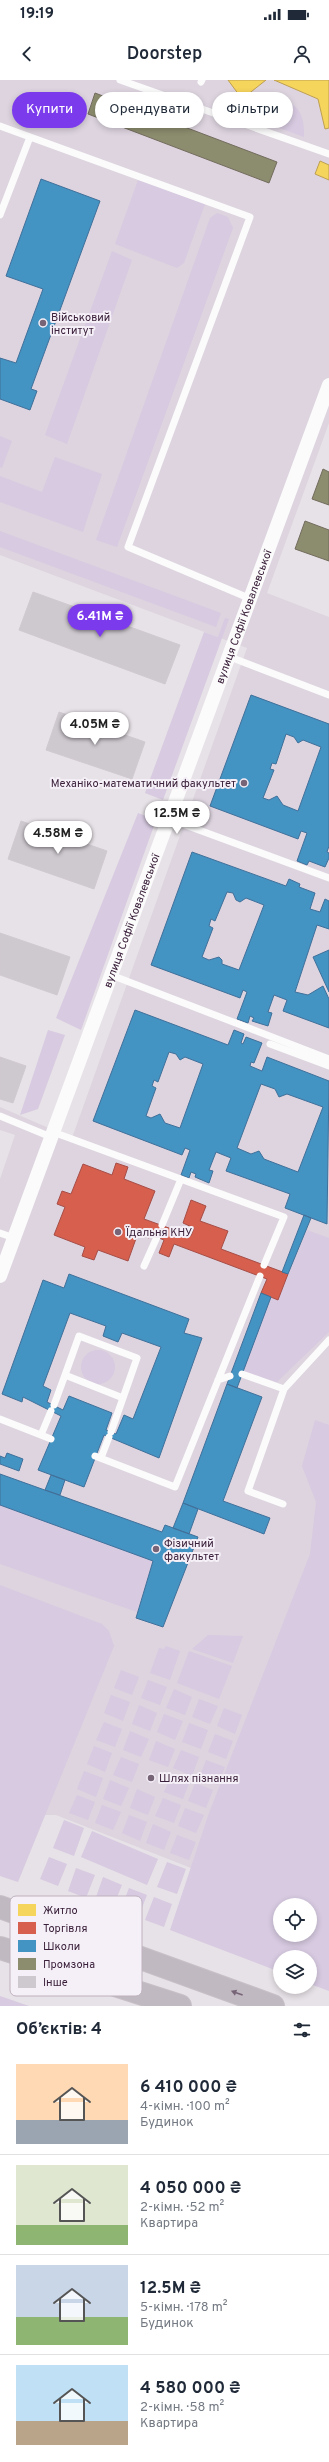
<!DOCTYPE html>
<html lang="uk">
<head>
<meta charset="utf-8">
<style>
	:root { --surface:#fff; --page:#f6f6f7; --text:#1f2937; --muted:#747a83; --line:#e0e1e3; --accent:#7c3aed }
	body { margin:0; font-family:Overpass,sans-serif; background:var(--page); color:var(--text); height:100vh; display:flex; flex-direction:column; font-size:15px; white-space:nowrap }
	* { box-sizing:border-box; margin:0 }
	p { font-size:13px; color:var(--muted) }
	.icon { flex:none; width:22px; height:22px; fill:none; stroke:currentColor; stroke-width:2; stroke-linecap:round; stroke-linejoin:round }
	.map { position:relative; height:1926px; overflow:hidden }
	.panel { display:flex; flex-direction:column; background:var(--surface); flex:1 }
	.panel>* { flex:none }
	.guide { position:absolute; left:12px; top:12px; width:305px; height:36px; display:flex; gap:8px }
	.buttons { position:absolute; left:273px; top:1818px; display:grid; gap:8px }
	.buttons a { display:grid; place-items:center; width:44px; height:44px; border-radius:50%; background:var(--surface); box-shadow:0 2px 6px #0003; font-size:20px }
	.price { position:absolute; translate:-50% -34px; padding:0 9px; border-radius:14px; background:#fff; color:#222; font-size:13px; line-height:26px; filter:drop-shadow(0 1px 2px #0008) }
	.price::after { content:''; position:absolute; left:50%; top:24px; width:12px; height:9px; margin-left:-6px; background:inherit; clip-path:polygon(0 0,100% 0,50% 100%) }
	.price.selected { background:var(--accent); color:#fff }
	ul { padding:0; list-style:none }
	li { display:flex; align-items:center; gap:12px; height:100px; padding:0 16px }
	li+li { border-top:1px solid var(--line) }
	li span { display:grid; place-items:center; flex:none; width:112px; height:80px; border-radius:0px; color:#555 }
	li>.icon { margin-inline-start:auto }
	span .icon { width:48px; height:48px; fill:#fffc; stroke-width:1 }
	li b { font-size:17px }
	h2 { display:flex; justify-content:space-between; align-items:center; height:48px; padding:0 16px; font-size:17px }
	.tag { padding:0 14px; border-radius:18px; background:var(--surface); box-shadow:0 2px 6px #0003; font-size:14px; line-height:36px }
	.tag.selected { background:var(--accent); color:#fff }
	.status { display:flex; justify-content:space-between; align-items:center; height:28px; padding:0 20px; background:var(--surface); direction:ltr }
	.status svg { height:11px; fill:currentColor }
	header { display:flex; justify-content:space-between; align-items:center; height:52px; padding:0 16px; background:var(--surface); font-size:18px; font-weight:600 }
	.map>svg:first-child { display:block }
</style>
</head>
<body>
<div class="status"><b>19:19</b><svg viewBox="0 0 49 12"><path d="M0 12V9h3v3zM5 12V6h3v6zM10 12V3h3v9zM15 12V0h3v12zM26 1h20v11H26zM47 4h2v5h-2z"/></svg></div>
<header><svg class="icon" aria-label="back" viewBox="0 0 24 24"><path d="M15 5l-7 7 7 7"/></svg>Doorstep<svg class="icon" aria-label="person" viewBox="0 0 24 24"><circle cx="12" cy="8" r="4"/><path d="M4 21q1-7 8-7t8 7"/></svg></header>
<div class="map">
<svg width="329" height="1926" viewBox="0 0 329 1926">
	<rect width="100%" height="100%" fill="#e7e2e7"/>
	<path fill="#ddd4df" d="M 0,0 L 329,0 L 329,343 L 267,513 L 329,537 L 329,1842 L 310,1825 L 285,1825 L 56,1735 L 45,1735 L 0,1719 L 0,1099 L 15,1055 L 0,1050 L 0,1027 L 72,1058 L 247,568 L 0,475 Z"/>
	<path fill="#d7cae1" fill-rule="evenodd" d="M 269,18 C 295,20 305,30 304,57 L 246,36 L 252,24 Z
		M 138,100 L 205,124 L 184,183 L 177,188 L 115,164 Z
		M 217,133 L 228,137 L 233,148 L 117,467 L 96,460 L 210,138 Z
		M 112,171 L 132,180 L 67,364 L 45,355 Z
		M 0,356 L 12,361 L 2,388 L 0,387 Z
		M 55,377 L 102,394 L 83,452 L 0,422 L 0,396 L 42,412 Z
		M 0,451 L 221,533 L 216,547 L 0,467 Z
		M 225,538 L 229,539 L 163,720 L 145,713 L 204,552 L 218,557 Z
		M 138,733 L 156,740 L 81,950 L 56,938 Z
		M 48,950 L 65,955 L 38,1029 L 20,1035 Z
		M 307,1150 L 329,1158 L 329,1252 L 277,1302 L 243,1292 L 271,1217 L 278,1220 Z
		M81 1287a17 17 0 1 1 34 0a17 17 0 1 1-34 0Z
		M 315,1340 L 329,1345 L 329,1911 L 310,1904 L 310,1877 L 280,1877 L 280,1892 L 170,1850 L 209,1733 L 310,1474 L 316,1422 L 302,1386 ZM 280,1825 L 310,1825 L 310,1855 L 280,1855 Z
		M 0,1425 L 153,1481 L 137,1532 L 0,1484 Z
		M 0,1505 L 102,1544 L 109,1551 L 114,1566 L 18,1802 L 0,1796 Z
		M 208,1555 L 243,1556 L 233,1583 L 192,1569 Z
		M 166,1566 L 180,1571 L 170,1600 L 150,1593 L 159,1568 L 164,1569 Z
		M 189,1571 L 232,1586 L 219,1619 L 177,1603 Z
		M 121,1590 L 139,1597 L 132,1615 L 114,1608 Z
		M 148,1600 L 167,1607 L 160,1625 L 141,1618 Z
		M 174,1609 L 192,1617 L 185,1635 L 166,1628 Z
		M 111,1615 L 130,1622 L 123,1641 L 104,1633 Z
		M 199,1619 L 218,1626 L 210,1644 L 192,1637 Z
		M 139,1625 L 157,1633 L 150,1651 L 132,1644 Z
		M 224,1628 L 242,1635 L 235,1654 L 217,1646 Z
		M 164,1634 L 183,1641 L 175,1660 L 157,1652 Z
		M 104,1642 L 122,1649 L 115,1667 L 96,1660 Z
		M 189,1643 L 208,1650 L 201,1669 L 182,1662 Z
		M 130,1651 L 149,1659 L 141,1677 L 123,1670 Z
		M 215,1654 L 233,1661 L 226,1679 L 208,1672 Z
		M 156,1661 L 175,1669 L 168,1687 L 149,1680 Z
		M 94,1666 L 112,1673 L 105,1692 L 87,1684 Z
		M 181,1670 L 199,1677 L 192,1696 L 173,1688 Z
		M 121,1677 L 139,1684 L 132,1702 L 113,1695 Z
		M 206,1680 L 225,1687 L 218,1705 L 199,1698 Z
		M 84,1691 L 103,1698 L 96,1717 L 77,1709 Z
		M 172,1694 L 190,1701 L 183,1719 L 164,1712 Z
		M 110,1700 L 129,1708 L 121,1726 L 103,1719 Z
		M 195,1703 L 213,1710 L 206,1728 L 188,1721 Z
		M 137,1709 L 155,1717 L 148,1735 L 130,1728 Z
		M 77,1715 L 95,1722 L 88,1740 L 69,1733 Z
		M 163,1718 L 181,1725 L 174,1743 L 155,1736 Z
		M 102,1725 L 121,1732 L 113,1750 L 95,1743 Z
		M 185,1728 L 204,1735 L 196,1753 L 178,1746 Z
		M 129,1735 L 147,1742 L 140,1761 L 122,1753 Z
		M 64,1740 L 84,1748 L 74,1776 L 53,1768 Z
		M 153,1744 L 171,1752 L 164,1770 L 146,1763 Z
		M 92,1751 L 158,1779 L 147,1805 L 81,1777 Z
		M 177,1755 L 196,1762 L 189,1780 L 170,1773 Z
		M 49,1777 L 67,1784 L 58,1806 L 40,1799 Z
		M 167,1782 L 186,1789 L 177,1814 L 157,1807 Z
		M 76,1788 L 95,1795 L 86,1818 L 68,1811 Z
		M 103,1797 L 122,1805 L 113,1827 L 95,1820 Z
		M 129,1808 L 147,1815 L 138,1838 L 120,1831 Z
		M 154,1817 L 172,1824 L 164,1847 L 145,1840 Z
		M 0,1916 L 29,1926 L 0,1926 Z"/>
	<path fill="#f6d55c" stroke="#be9f52" d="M 228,0 L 266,0 L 242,19 Z
		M 274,0 L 329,0 L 329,48 L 325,49 L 318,19 Z
		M 320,81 L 329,85 L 329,100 L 315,94 Z"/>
	<path fill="#d6604d" stroke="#a74d47" d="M 116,1083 L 128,1087 L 124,1099 L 155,1111 L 144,1139 L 191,1156 L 194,1148 L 183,1143 L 191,1120 L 206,1126 L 200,1141 L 228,1151 L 221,1169 L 288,1194 L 278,1220 L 261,1213 L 267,1199 L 174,1164 L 169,1177 L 159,1173 L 164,1160 L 151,1155 L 149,1158 L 138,1153 L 128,1181 L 98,1170 L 94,1180 L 82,1176 L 85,1167 L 54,1155 L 65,1127 L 57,1124 L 62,1111 L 71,1114 L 83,1084 L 112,1095 Z"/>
	<path fill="#4393c3" stroke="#40709a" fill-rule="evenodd" d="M 41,99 L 100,121 L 31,309 L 37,311 L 30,330 L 0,319 L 0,278 L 16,283 L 43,209 L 6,196 Z
		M 251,615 L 329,644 L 329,766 L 327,772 L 329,773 L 329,778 L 325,787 L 309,781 L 307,785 L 297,781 L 307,753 L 301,751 L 298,759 L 210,726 ZM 286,654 L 294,657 L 298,663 L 303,660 L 321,667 L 298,731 L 283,725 L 277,716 L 269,720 L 263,718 L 274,690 L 270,689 L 272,683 L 276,684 Z
		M 192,772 L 286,806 L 289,799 L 300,804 L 299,807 L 315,813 L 310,829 L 320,832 L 325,819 L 329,821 L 329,849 L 317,845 L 295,912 L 308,915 L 323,906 L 329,919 L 329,948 L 283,931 L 287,920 L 274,915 L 268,932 L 272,933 L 268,946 L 252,941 L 254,938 L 250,936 L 248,943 L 237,939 L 247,912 L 243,910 L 240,918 L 151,885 ZM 227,812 L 233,813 L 236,820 L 240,822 L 246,818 L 264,825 L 239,890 L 222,884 L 222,880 L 219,877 L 209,880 L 202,877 L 213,848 L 209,846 L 211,839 L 215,841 Z
		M 329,870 L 329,912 L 313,877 Z
		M 135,930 L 228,965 L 234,950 L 244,954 L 241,963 L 243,964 L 246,957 L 262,963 L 254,983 L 251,982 L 250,986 L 262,991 L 267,977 L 329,1001 L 327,1144 L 285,1128 L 290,1114 L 226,1091 L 231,1078 L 216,1072 L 209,1090 L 213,1091 L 209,1103 L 195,1097 L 196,1094 L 191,1092 L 189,1098 L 181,1095 L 190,1070 L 185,1068 L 182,1075 L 93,1041 ZM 169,972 L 176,974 L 180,980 L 185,977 L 203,984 L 180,1048 L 165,1043 L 160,1034 L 151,1038 L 146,1036 L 156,1008 L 152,1006 L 154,1000 L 158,1002 ZM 261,1004 L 275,1009 L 279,1017 L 287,1014 L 323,1027 L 298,1092 L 264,1079 L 259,1071 L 251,1074 L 237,1068 Z
		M 304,1135 L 311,1138 L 288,1194 L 282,1192 Z
		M 69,1194 L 189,1239 L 184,1253 L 202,1258 L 159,1378 L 104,1355 L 84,1407 L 38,1390 L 61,1336 L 23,1317 L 22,1322 L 2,1314 L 43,1200 L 64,1208 ZM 70,1233 L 106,1246 L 103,1256 L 118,1262 L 122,1253 L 161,1267 L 133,1339 L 124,1335 L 116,1354 L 106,1350 L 112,1333 L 69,1316 L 63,1330 L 47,1322 L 51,1310 L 43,1306 Z
		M 261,1213 L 271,1217 L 237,1308 L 227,1304 Z
		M 227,1304 L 262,1317 L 223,1421 L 270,1438 L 264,1454 L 183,1423 Z
		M 7,1373 L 23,1379 L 19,1391 L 0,1384 L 0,1376 L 5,1378 Z
		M 0,1394 L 162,1452 L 165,1445 L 198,1457 L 163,1547 L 136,1538 L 153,1481 L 0,1425 Z
		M 51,1395 L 65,1400 L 60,1415 L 45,1410 Z
		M 183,1423 L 198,1429 L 189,1454 L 173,1448 Z"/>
	<path fill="#8c8c6e" stroke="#736c5e" d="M 95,13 L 277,82 L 269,103 L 88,34 Z
		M 323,389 L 329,392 L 329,425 L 312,419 Z
		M 305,441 L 329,450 L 329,481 L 295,469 Z"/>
	<path fill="#cec8cf" stroke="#d0cad0" d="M 33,512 L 180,565 L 165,604 L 19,550 Z
		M 59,632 L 145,662 L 132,699 L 46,670 Z
		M 21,741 L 107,771 L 94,809 L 8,779 Z
		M 0,853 L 70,877 L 57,915 L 0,895 Z
		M 0,977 L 26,986 L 13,1023 L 0,1019 Z"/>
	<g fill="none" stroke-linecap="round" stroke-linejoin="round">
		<defs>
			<path id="highway" d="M 0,1827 L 273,1926
				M 0,1868 L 180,1926"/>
		</defs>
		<use href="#highway" stroke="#c7c0c7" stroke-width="24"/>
		<path stroke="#fbfbfb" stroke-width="7" d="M 120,0 L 329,74
			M 201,2 L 202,0
			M 0,46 L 250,137 L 128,467 L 251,519
			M 0,135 L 30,57
			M 230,577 L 329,615
			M 169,739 L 329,798
			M 111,895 L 329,979
			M 270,964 L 329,986
			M 0,1036 L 51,1057
			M 53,1052 L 284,1137 L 264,1185
			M 162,1145 L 181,1099
			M 0,1153 L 14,1158
			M 144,1186 L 157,1157
			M 242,1294 L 284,1309
			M 65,1295 L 79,1256 L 137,1278 L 123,1318
			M 218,1300 L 230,1296
			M 54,1325 L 65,1295 L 123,1318 L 111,1352
			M 0,1339 L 51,1359
			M 41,1355 L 51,1331
			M 95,1376 L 175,1407 L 260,1196
			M 101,1378 L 109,1357
			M 283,1424 L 248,1411 L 284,1309 L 329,1260"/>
		<path stroke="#fbfbfb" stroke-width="14" id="s1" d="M 0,1196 L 329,305"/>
		<use href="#highway" stroke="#c1b9c1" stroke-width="22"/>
	</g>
	<defs><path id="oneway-solid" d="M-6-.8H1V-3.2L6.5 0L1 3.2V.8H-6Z"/></defs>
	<use fill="#776577" href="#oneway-solid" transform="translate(237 1913) rotate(-160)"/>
	<g fill="#776477" stroke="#f5eff7" stroke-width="1.5">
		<circle cx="43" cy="243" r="4"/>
		<circle cx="244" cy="703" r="4"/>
		<circle cx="118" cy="1152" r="4"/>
		<circle cx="156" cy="1469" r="4"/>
		<circle cx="151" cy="1698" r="4"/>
	</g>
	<g text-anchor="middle" stroke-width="4" stroke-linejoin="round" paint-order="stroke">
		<g font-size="11" fill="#3a203a" stroke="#f5eff7" text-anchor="start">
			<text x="51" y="241">Військовий<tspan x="51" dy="13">інститут</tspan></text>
			<text x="236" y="707" text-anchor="end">Механіко-математичний факультет</text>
			<text x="126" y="1156">Їдальня КНУ</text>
			<text x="164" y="1467">Фізичний<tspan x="164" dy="13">факультет</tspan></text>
			<text x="159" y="1702">Шлях пізнання</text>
		</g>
		<g font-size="11" fill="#3a203a" stroke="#f5eff7">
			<text dy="4" stroke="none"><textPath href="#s1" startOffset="703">вулиця Софії Ковалевської</textPath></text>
			<text dy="4" stroke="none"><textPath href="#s1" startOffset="379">вулиця Софії Ковалевської</textPath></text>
		</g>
	</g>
	<rect x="10" y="1816" width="132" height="100" rx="6" fill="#f5eff7" stroke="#bdb1be" stroke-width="1"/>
	<rect x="18" y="1824" width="18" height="12" fill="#f6d55c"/>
	<rect x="18" y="1842" width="18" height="12" fill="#d6604d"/>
	<rect x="18" y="1860" width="18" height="12" fill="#4393c3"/>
	<rect x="18" y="1878" width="18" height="12" fill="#8c8c6e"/>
	<rect x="18" y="1896" width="18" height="12" fill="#cec8cf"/>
	<g font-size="11" fill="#3a203a">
		<text x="43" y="1834">Житло</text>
		<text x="43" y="1852">Торгівля</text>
		<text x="43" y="1870">Школи</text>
		<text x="43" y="1888">Промзона</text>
		<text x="43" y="1906">Інше</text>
	</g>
</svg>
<div class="buttons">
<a><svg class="icon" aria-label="locate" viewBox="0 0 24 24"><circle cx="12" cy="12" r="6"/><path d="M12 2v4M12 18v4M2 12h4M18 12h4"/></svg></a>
<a><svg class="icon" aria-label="layers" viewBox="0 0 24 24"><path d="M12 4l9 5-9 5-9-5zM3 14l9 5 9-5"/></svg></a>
</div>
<b class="price selected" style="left:100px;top:558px">6.41M ₴</b>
<b class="price" style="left:95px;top:666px">4.05M ₴</b>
<b class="price" style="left:177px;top:755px">12.5M ₴</b>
<b class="price" style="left:58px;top:775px">4.58M ₴</b>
<div class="guide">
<a class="tag selected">Купити</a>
<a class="tag">Орендувати</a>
<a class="tag">Фільтри</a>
</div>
</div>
<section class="panel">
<h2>Об’єктів: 4<svg class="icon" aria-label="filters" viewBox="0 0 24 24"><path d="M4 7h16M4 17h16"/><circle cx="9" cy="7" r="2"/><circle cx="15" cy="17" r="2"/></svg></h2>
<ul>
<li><span style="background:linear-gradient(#ffd9b3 70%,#9aa5b1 0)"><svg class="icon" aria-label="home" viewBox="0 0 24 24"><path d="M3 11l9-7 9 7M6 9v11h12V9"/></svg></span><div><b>6 410 000 ₴</b><p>4-кімн. · 100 m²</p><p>Будинок</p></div></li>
<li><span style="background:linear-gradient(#dfe7d0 75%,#8fb573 0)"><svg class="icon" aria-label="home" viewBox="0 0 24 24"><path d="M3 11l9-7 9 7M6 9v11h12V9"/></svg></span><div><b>4 050 000 ₴</b><p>2-кімн. · 52 m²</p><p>Квартира</p></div></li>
<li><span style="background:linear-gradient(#c9d6e8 65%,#8fb573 0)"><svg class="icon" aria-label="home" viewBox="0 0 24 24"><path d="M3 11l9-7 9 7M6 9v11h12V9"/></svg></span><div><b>12.5M ₴</b><p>5-кімн. · 178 m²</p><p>Будинок</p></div></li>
<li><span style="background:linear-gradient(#bfe0f5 70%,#b9a48a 0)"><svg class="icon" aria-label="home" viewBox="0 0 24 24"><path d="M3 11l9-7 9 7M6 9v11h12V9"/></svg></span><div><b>4 580 000 ₴</b><p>2-кімн. · 58 m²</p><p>Квартира</p></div></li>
</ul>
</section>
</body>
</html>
